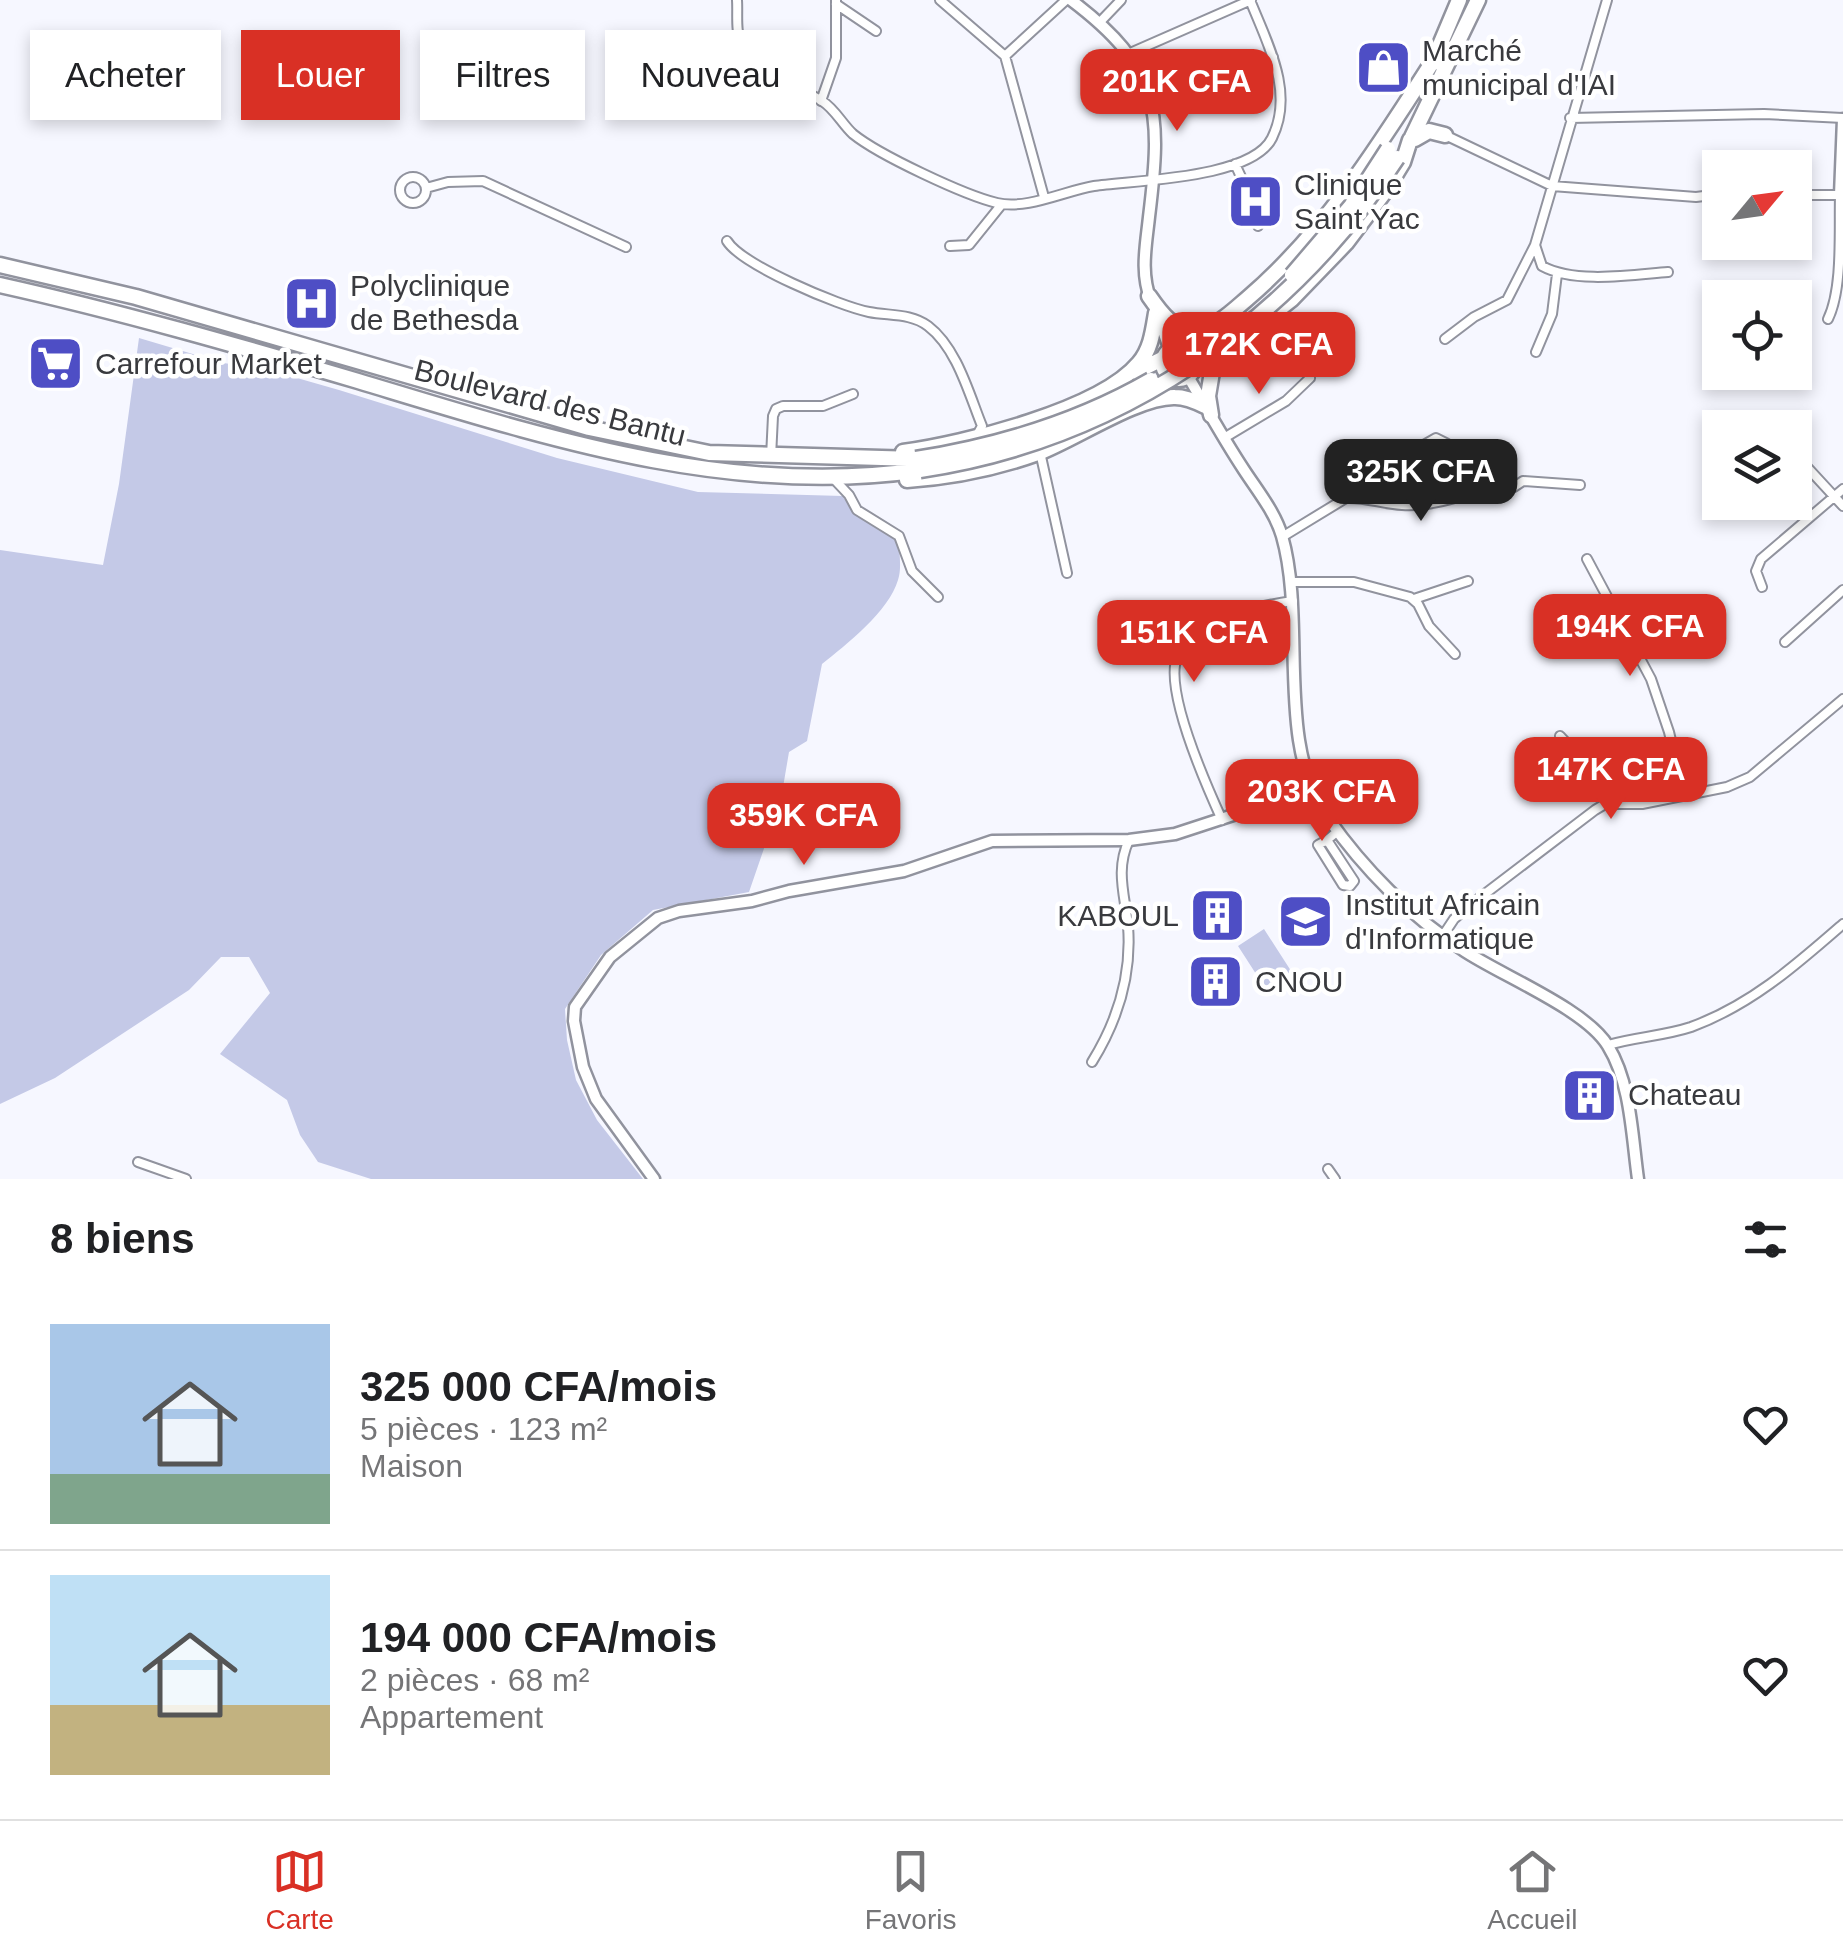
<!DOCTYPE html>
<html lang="fr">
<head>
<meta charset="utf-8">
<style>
	:root { --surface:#fff; --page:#f2f2f2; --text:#202124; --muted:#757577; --line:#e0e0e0; --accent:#d93025 }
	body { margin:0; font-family:Helvetica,sans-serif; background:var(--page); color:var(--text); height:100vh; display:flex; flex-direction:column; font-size:38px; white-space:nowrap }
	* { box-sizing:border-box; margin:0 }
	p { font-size:32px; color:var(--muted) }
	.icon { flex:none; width:55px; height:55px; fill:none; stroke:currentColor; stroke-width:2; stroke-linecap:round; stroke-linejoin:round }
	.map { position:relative; height:1179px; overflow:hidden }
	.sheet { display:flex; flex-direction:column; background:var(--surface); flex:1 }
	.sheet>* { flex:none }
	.hud { position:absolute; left:30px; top:30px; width:1000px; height:90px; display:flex; gap:20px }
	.needle { width:65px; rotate:61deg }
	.tools { position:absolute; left:1702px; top:150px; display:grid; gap:20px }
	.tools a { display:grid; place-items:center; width:110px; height:110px; border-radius:0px; background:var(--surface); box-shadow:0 5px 15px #0003; font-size:50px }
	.price { position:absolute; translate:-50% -85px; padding:0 22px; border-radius:20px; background:var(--accent); color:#fff; font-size:32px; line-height:65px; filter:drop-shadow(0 2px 5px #0008) }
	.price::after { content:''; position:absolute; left:50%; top:60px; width:30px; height:22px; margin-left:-15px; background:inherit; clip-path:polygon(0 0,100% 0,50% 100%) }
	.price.selected { background:#222; color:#fff }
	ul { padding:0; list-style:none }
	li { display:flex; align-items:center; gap:30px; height:250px; padding:0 50px }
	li+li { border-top:2px solid var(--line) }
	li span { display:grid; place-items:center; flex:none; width:280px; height:200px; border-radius:0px; color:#555 }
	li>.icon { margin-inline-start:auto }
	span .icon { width:120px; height:120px; fill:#fffc; stroke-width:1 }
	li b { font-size:42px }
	h2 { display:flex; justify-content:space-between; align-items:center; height:120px; padding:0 50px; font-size:42px }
	.chip { padding:0 35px; border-radius:0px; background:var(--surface); box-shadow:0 5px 15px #0003; font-size:35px; line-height:90px }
	.chip.selected { background:var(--accent); color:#fff }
	.dock { display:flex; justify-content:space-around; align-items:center; height:140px; border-top:2px solid var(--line); background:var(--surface); font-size:28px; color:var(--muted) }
	.dock a { display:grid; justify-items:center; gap:5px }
	.dock .selected { color:var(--accent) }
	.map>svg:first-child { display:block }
</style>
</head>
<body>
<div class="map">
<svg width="1843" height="1179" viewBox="0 0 1843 1179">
	<rect width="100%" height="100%" fill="#f6f7ff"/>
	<path fill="#c4c9e7" d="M 139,338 L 223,363 L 262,368 L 339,390 L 557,458 L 698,492 L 843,496 C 857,517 878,528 899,540 C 899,553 902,568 898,580 C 889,611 846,645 822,664 L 807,741 L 789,752 L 781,799 L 749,892 L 653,910 L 601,955 L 565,1009 L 567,1040 L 576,1080 L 597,1120 L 643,1179 L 371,1179 L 318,1162 L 300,1135 L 287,1100 L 220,1054 L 270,993 L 249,957 L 221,957 L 189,990 L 55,1078 L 0,1104 L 0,550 L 103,565 L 119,484 Z
		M 1264,929 L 1293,974 L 1267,991 L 1238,946 Z"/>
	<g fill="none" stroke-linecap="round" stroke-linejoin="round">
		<defs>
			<path id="street" d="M 737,0 C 738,14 735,32 742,45 C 757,74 796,85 822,101 C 835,109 842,124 853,134 C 879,155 964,195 997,203 C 1027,210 1064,191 1094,186 C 1135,180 1252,179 1272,138 C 1295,92 1267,43 1250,0
				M 940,0 L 1005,56 L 1044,197
				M 1607,0 L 1535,245 L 1542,266 C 1575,284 1631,275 1668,272
				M 836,4 L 876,31
				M 1100,22 L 1121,0
				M 1128,54 L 1251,0
				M 1005,56 L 1066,0
				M 821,101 L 836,58 L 836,0
				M 1152,102 L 1273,57
				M 1570,118 L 1764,114 L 1843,118
				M 1445,135 L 1552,186 L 1696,197 L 1720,194
				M 1235,164 L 1249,194 L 1258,226
				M400 190a13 13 0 1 1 26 0a13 13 0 1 1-26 0Z
				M 426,188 L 448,182 L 483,181 L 626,247
				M 1795,195 L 1840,195 C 1839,232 1843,288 1828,319
				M 727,241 C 742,265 839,306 869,312 C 889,316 911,313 928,326 C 957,348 969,394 982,426 L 976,437
				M 950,246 L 969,245 L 1002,204
				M 1445,339 L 1474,317 L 1507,300 L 1535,245
				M 1536,352 L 1552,314 L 1557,274
				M 1224,438 L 1286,401 L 1310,378
				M 1040,452 L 1067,573
				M 1795,454 L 1843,506
				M 771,457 L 773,416 L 776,409 L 783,406 L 823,406 L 853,394
				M 832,477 L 849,495 L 857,510 L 899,536 L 912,571 L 938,597
				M 1346,498 C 1366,497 1382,504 1402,505 C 1432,507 1460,496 1489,488
				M 1282,537 L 1346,498 L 1366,478 L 1436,438 L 1446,443 L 1489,488 L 1514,487 L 1523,481 L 1580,485
				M 1587,559 L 1651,679 L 1669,732 L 1684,795
				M 1291,582 L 1354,582 L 1410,597 L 1418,604 L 1429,626 L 1455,654
				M 1762,587 L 1756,571 L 1761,559 L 1843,489
				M 1414,599 L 1468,581
				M 1785,642 L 1843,590
				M 1560,736 L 1589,767 L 1613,803
				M 1222,820 C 1207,787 1164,691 1177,657 C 1192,618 1257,606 1293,601
				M 1327,840 L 1318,845 L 1343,885 L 1350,886 L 1354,881 L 1327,840 L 1338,831
				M 1442,937 L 1454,919 L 1469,906 L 1595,810 L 1605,804 L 1642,804 L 1727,787 L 1750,777 L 1843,699
				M 1608,1045 C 1635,1037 1664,1036 1691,1027 C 1751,1005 1796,965 1843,924
				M 1092,1062 C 1118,1020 1132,976 1128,926 C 1125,895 1115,870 1129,840
				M 138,1162 L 186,1179
				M 1328,1169 L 1335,1179"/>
			<path id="secondary" d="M 1071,0 C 1161,68 1162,111 1149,217 C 1146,246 1140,272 1151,301
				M 1843,119 L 1840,195 L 1843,196
				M 1158,316 L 1169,348
				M1161 363a18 18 0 1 1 36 0a18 18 0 1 1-36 0Z
				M 1189,378 C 1207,409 1224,440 1244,470 C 1257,490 1275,512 1282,536 C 1307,623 1274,742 1328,818 C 1363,868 1411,917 1463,950 C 1500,975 1586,1009 1608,1046 C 1631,1083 1632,1137 1638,1179
				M 654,1179 L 596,1099 L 583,1067 L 574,1021 L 575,1007 L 610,957 L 658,918 L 679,911 L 752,901 L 789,891 L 904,871 L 992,841 L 1129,840 L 1175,834 L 1273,802 L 1309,785"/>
			<path id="highway" d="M 1432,64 L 1459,0
				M 1412,137 L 1478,0
				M 1415,139 L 1429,131 L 1445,135
				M 0,265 L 136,297 L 589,428 L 709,453 L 916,459
				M 0,285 C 121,312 239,346 358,381 C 541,436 727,498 920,470
				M 1149,296 C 1160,312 1174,332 1197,330 C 1216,328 1234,310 1248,298 C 1326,231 1380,144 1435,58
				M 1181,345 L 1204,330
				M 1136,372 L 1162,359
				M 1211,415 L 1208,396 L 1213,366 L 1232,346 L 1292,299 L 1346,243 L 1386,190 L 1403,162 L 1410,140 L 1419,134
				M 903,452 C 963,444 1100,410 1139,363 C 1151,349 1153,331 1156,313
				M 907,480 C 952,477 996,468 1038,453 C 1075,439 1138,396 1175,397 C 1186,397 1195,401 1205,406"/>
		</defs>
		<use href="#street" stroke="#91939e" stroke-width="12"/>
		<use href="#secondary" stroke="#91939e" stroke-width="15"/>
		<use href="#highway" stroke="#91939e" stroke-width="19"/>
		<use href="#street" stroke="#fff" stroke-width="8"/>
		<use href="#secondary" stroke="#fff" stroke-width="10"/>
		<use href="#highway" stroke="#fff" stroke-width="14"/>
		<defs>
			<path id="highway-bridge" d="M 1292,275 L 1351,206 L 1388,149
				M 916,459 C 998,446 1078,422 1151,380
				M 920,470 C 1117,441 1289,324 1397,158"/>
		</defs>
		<use href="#highway-bridge" stroke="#91939e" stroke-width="19" stroke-linecap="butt"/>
		<use href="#highway-bridge" stroke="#fff" stroke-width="14"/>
	</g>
	<defs>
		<symbol id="shop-square" viewBox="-11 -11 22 22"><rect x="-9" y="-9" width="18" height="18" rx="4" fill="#4e4ec5" stroke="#fff"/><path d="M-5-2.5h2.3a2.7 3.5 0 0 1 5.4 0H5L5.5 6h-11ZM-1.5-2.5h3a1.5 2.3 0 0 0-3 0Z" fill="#fff"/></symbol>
		<symbol id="hospital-square" viewBox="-11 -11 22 22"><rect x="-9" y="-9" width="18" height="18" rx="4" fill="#4e4ec5" stroke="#fff"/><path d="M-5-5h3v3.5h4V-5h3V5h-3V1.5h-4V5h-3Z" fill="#fff"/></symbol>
		<symbol id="supermarket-square" viewBox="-11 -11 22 22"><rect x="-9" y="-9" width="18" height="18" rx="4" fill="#4e4ec5" stroke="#fff"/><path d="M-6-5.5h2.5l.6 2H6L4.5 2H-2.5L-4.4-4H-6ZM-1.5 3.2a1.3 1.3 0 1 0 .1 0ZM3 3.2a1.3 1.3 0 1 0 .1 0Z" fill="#fff"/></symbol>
		<symbol id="building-square" viewBox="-11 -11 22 22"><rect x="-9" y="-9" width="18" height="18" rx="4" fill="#4e4ec5" stroke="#fff"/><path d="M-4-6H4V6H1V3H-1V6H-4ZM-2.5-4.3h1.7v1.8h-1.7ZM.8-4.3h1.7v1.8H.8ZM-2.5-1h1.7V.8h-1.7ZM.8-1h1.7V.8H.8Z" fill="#fff"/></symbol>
		<symbol id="university-square" viewBox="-11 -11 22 22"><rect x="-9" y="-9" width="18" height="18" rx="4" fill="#4e4ec5" stroke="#fff"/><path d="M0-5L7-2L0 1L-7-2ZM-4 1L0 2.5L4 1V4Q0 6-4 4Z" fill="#fff"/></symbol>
	</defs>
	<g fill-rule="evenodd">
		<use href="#shop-square" x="1352" y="36" width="63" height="63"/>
		<use href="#hospital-square" x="1224" y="170" width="63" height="63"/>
		<use href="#hospital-square" x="280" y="272" width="63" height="63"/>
		<use href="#supermarket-square" x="24" y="332" width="63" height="63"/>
		<use href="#building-square" x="1186" y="884" width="63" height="63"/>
		<use href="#university-square" x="1274" y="890" width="63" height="63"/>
		<use href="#building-square" x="1184" y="950" width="63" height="63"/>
		<use href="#building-square" x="1558" y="1064" width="63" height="63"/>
	</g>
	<g text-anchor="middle" stroke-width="9" stroke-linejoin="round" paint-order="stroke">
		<g font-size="30" fill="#393a3e" stroke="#fff" text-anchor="start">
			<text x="1422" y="61">Marché<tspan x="1422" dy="34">municipal d'IAI</tspan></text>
			<text x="1294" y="195">Clinique<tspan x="1294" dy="34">Saint Yac</tspan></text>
			<text x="350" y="296">Polyclinique<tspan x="350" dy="34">de Bethesda</tspan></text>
			<text x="95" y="374">Carrefour Market</text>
			<text x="1345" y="915">Institut Africain<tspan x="1345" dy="34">d'Informatique</tspan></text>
			<text x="1179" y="926" text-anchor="end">KABOUL</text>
			<text x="1255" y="992">CNOU</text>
			<text x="1628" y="1105">Chateau</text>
		</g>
		<g font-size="30" fill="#393a3e" stroke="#fff">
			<text transform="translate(550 403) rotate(14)" y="10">Boulevard des Bantu</text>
		</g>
	</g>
</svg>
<div class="tools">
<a><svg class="needle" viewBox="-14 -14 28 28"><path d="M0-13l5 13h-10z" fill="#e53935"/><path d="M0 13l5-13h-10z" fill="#757577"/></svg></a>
<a><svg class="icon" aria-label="locate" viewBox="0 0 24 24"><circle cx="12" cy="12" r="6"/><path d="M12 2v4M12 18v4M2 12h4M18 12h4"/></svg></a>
<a><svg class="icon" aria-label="layers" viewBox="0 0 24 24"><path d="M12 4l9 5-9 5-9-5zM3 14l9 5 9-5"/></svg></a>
</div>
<b class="price" style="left:1177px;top:134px">201K CFA</b>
<b class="price" style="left:1259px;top:397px">172K CFA</b>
<b class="price selected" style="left:1421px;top:524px">325K CFA</b>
<b class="price" style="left:1630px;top:679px">194K CFA</b>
<b class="price" style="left:1194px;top:685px">151K CFA</b>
<b class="price" style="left:1611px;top:822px">147K CFA</b>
<b class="price" style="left:1322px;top:844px">203K CFA</b>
<b class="price" style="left:804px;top:868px">359K CFA</b>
<div class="hud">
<a class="chip">Acheter</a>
<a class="chip selected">Louer</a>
<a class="chip">Filtres</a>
<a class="chip">Nouveau</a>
</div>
</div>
<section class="sheet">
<h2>8 biens<svg class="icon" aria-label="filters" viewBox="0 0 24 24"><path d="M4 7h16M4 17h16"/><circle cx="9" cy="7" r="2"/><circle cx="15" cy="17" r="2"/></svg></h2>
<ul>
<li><span style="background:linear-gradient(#a9c7e8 75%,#7fa58c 0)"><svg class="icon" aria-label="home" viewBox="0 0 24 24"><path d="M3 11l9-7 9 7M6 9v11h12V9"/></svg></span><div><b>325 000 CFA/mois</b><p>5 pièces · 123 m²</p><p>Maison</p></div><svg class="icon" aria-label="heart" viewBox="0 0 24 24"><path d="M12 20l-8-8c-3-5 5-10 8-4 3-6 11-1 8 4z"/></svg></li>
<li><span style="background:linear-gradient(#bfe0f5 65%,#c2b280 0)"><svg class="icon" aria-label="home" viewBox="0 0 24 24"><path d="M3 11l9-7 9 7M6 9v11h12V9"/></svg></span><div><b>194 000 CFA/mois</b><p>2 pièces · 68 m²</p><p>Appartement</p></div><svg class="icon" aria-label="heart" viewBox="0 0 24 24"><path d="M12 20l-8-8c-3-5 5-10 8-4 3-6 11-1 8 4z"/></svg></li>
</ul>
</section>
<nav class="dock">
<a class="selected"><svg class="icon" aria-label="map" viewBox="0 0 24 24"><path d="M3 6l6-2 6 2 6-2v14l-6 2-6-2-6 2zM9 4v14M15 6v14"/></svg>Carte</a>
<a><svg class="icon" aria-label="saved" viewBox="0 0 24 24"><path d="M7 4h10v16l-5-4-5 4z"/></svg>Favoris</a>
<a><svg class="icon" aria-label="home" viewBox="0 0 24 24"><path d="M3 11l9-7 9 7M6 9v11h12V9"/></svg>Accueil</a>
</nav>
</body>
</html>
